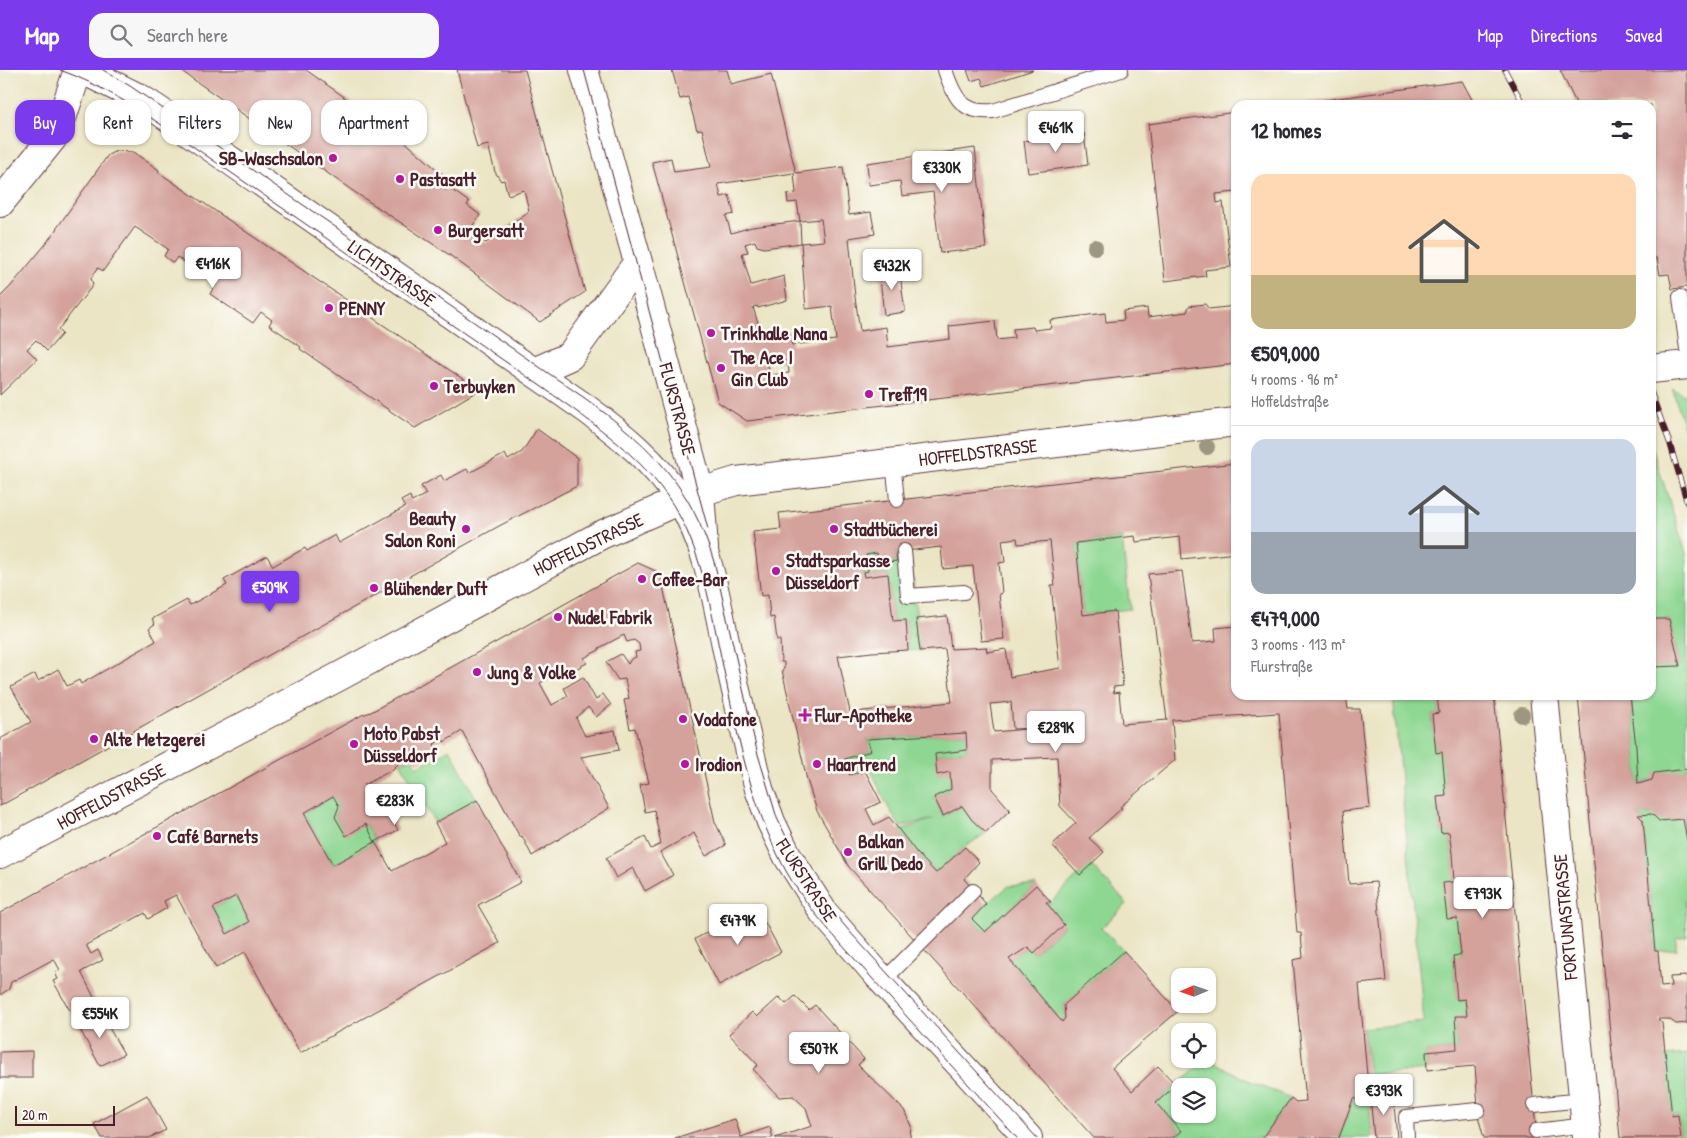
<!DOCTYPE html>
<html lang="en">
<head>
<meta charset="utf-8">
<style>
	:root { --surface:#fff; --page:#f7f7f7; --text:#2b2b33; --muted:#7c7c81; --line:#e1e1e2; --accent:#7c3aed }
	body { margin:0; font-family:"Patrick Hand",sans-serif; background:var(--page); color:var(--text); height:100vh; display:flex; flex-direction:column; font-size:19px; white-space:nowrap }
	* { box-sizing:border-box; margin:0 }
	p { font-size:16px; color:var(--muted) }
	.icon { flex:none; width:28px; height:28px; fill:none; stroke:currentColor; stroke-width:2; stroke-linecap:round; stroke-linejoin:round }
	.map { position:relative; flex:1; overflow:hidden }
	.details { position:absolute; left:1231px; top:30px; width:425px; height:600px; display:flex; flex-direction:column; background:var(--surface); border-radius:15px; box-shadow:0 1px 4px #0004 }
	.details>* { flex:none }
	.top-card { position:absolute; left:15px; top:30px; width:475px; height:45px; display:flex; gap:10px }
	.needle { width:32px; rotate:268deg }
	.controls { position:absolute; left:1171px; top:898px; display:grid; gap:10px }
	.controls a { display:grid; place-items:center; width:45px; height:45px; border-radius:10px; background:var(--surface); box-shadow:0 1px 4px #0004; font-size:25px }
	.scale { position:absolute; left:15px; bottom:12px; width:100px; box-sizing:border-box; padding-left:5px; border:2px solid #4a1f2b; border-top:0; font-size:14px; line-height:18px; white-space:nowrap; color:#4a1f2b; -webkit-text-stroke:4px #fdfcf7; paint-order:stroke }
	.price { position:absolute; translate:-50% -42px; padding:0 11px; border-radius:5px; background:#fff; color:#222; font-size:16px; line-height:32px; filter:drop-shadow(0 1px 2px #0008) }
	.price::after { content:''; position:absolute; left:50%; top:30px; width:15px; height:11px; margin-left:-8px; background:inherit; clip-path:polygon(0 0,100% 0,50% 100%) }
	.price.selected { background:var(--accent); color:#fff }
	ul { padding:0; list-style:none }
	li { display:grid; align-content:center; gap:10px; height:265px; padding:0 20px }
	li+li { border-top:1px solid var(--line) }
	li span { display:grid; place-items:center; height:155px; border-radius:15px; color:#555 }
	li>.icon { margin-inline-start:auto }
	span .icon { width:90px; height:90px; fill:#fffc; stroke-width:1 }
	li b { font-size:21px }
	h2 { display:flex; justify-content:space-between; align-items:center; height:60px; padding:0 20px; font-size:21px }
	.pill { padding:0 18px; border-radius:15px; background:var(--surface); box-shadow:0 1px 4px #0004; font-size:18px; line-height:45px }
	.pill.selected { background:var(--accent); color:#fff }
	header { display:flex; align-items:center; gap:30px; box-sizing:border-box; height:70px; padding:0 25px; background:var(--accent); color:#fff }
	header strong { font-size:24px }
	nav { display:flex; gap:28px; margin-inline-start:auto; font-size:18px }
	.search { width:350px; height:45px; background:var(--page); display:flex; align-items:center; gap:12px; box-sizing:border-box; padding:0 18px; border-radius:15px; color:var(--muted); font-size:19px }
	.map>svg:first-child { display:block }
</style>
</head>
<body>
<header>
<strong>Map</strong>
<div class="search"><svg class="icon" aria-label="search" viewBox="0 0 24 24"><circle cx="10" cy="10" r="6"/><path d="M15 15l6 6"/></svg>Search here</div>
<nav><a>Map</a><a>Directions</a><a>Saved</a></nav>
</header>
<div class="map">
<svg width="1687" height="1068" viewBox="0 0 1687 1068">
	<rect width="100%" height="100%" fill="#fdfcf7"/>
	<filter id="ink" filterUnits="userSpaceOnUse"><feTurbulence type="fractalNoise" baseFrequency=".02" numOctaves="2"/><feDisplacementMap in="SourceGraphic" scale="10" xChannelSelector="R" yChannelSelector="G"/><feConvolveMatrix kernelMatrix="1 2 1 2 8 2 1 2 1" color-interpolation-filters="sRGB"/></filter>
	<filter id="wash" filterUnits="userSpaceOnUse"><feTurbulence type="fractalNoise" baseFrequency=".0096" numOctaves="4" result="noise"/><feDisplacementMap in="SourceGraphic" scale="20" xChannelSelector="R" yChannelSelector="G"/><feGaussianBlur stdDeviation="1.12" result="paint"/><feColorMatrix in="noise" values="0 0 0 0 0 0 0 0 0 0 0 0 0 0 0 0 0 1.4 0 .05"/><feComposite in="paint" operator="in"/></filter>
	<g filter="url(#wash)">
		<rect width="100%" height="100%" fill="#ebe5c5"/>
		<path fill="#8ed792" stroke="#6c7b5e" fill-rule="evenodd" d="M 1672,318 L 1687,327 L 1687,366 Z
			M 1651,374 L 1687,486 L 1687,699 L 1638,714 L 1636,677 L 1630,625 L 1651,625 L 1651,597 L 1680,595 L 1669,549 L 1654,549 L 1654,552 L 1651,552 Z
			M 1122,468 L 1130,539 L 1083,545 L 1076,473 Z
			M 910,480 L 920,581 L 908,580 L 906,550 L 893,551 L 888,504 L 864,507 L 863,502 L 868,501 L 866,485 L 877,483 L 878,493 L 897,491 L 896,482 Z
			M 1393,625 L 1437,625 L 1439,643 L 1432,644 L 1436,682 L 1442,682 L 1446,726 L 1437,727 L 1441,763 L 1449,762 L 1452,783 L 1461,885 L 1453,887 L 1457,930 L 1465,929 L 1467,946 L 1455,947 L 1457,979 L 1426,982 L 1427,1000 L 1369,1005 L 1363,958 L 1424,952 Z
			M 966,663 L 967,680 L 936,684 L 950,702 L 951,719 L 934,727 L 943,746 L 962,736 L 972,750 L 986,763 L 965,777 L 936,803 L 917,783 L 899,761 L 933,749 L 900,757 L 886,733 L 871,700 L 851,702 L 849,699 L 866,694 L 854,694 L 845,689 L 871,681 L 867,669 Z
			M 450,679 L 477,730 L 435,753 L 400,692 L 412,689 L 417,697 Z
			M 333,726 L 339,736 L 335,747 L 346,765 L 366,754 L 375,772 L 333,795 L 304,743 Z
			M 1652,744 L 1683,749 L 1687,773 L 1687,828 L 1685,829 L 1687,866 L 1676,868 L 1676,879 L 1655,881 L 1643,750 L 1638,745 Z
			M 1090,794 L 1127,834 L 1101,858 L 1124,881 L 1064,935 L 1065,948 L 1062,952 L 1009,889 L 1028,877 L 1034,883 L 1064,856 L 1046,832 L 1051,832 Z
			M 1036,815 L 985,862 L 972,849 L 986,834 L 1009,816 Z
			M 236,826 L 249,852 L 227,864 L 213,838 Z
			M 1687,984 L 1687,1068 L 1681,1068 L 1678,1045 L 1672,1046 L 1665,986 Z
			M 1209,989 L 1253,1013 L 1291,1028 L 1262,1068 L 1174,1067 L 1181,1061 L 1156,1033 L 1176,1015 ZM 1180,1016 L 1208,1016 L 1208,1044 L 1180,1044 Z
			M 1369,1028 L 1372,1068 L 1339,1068 L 1353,1029 Z"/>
		<g id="blocks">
			<path fill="#d4a29b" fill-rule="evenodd" d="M 180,0 L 306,0 L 394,62 L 443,105 L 437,114 L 446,120 L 448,117 L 469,132 L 467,135 L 480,145 L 469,161 L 486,173 L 529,141 L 524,120 L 508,125 L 504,110 L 501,111 L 495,102 L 488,75 L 477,78 L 457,0 L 525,0 L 585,222 L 540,252 L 451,186 L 353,121 Z
				M 672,0 L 727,0 L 731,14 L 771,4 L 796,103 L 843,97 L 849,145 L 871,142 L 875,164 L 849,168 L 855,227 L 860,261 L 886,257 L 888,277 L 950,269 L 949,256 L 995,251 L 997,270 L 1014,268 L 1013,259 L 1033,257 L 1034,260 L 1051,258 L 1050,250 L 1105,243 L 1106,252 L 1124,250 L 1123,241 L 1147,238 L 1148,247 L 1187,242 L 1189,236 L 1205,234 L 1209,239 L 1236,236 L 1236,294 L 747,351 L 718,332 L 652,92 L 671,88 L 674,102 L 711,97 L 702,59 L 697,60 L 688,27 L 680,29 ZM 794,103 L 796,123 L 787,124 L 788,133 L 797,132 L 800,151 L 821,149 L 824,171 L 801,173 L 800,151 L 752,157 L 731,163 L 726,146 L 734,144 L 729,125 L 721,127 L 718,114 ZM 755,171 L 757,176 L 764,178 L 801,173 L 806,239 L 832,236 L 836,270 L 792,275 L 790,262 L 763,270 L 753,237 L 757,236 L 758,238 L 787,230 L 784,206 L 751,215 L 742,183 L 748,182 L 745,174 ZM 776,290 L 777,292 L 788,291 L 789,303 L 770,305 L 767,291 Z
				M 967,0 L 1033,0 L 984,16 L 981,8 L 971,11 Z
				M 1560,0 L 1687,0 L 1687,217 L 1672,219 L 1669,204 L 1660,205 L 1657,188 L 1651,188 L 1651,35 L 1577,35 Z
				M 1462,11 L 1475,35 L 1296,35 L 1296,34 Z
				M 1236,42 L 1236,122 L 1216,124 L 1217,133 L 1223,132 L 1231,197 L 1205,200 L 1206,206 L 1165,211 L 1148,54 Z
				M 1084,63 L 1088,95 L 1028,103 L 1024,71 Z
				M 975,78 L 986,178 L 940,183 L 933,122 L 902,126 L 900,111 L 869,115 L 867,93 Z
				M 116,81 L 133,82 L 159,100 L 158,102 L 479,320 L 415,358 L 300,279 L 301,277 L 269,255 L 272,250 L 261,242 L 253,253 L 210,224 L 216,214 L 177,187 L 173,193 L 164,186 L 168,179 L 135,157 L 103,201 L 98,198 L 91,208 L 93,215 L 58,260 L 62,264 L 47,281 L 36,270 L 27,279 L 37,289 L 0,325 L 0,227 L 11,216 L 45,175 L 108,85 Z
				M 899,197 L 905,242 L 884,245 L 879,199 Z
				M 537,359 L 577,388 L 577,416 L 499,456 L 0,736 L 0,669 L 31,652 L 11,617 L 35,604 L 38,611 L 58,599 L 67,616 L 79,610 L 81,614 L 156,571 L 149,558 L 155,554 L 152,549 L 187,530 L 190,535 L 227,515 L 224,510 L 267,486 L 273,496 L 305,478 L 307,481 L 335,465 L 339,473 L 405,437 L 401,431 L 410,426 L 412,432 L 426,424 L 421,416 L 441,405 L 444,411 L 467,399 L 469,403 L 505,384 L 508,390 L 522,382 Z
				M 1236,393 L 1236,483 L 1182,489 L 1180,467 L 1136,472 L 1135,466 L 1076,473 L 1083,545 L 1115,541 L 1123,616 L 1113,617 L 1114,623 L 1119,622 L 1122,654 L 1167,650 L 1148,504 L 1182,501 L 1192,573 L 1216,571 L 1215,558 L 1236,556 L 1236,625 L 1346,625 L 1348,639 L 1360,639 L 1370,738 L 1343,741 L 1349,814 L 1376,812 L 1386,911 L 1359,914 L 1369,1028 L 1353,1029 L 1339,1068 L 1262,1068 L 1291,1028 L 1296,1032 L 1306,1031 L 1293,890 L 1303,888 L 1301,863 L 1297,863 L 1279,643 L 1172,650 L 1175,690 L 1120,737 L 1122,738 L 1089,768 L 1104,782 L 1080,805 L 1052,775 L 1076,753 L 1060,736 L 1057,687 L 992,690 L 992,719 L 1010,740 L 986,763 L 972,750 L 962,736 L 943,746 L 934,727 L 951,719 L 950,702 L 937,705 L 935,684 L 967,680 L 966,663 L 867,669 L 871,681 L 845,689 L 849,705 L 865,701 L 881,732 L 866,739 L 874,755 L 889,747 L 917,783 L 936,803 L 965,777 L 979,792 L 964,809 L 986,834 L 972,849 L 985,862 L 1036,815 L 1051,832 L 1046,832 L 1064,855 L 1034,883 L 1028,877 L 1009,889 L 1062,952 L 1065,948 L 1064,935 L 1124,881 L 1178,941 L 1112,998 L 1132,1021 L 1158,996 L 1176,1015 L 1156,1033 L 1181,1061 L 1173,1068 L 1094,1068 L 849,797 L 817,741 L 807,710 L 782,600 L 784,599 L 784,592 L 781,592 L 780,570 L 777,570 L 774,547 L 770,548 L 768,525 L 761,526 L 753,462 L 781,459 L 779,443 ZM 1017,468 L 1018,474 L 1050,471 L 1055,515 L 1051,515 L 1060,598 L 1010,607 L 1006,579 L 987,582 L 986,577 L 951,579 L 947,546 L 916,549 L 920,581 L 945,579 L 952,632 L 863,641 L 851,647 L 838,586 L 872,582 L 908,580 L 906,550 L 893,551 L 888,504 L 864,507 L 863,502 L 868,501 L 866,485 L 877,483 L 878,493 L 897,491 L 896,482 L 941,477 L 943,499 L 973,496 L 981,571 L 1004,569 L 999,524 L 1002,523 L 999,493 L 1005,492 L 1002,470 ZM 1011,632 L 1013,659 L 1038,658 L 994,662 L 990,634 Z
				M 638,493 L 660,503 L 715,752 L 726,775 L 706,786 L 694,763 L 662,781 L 660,782 L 673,805 L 645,821 L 633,798 L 616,808 L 606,788 L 645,767 L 651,779 L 661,774 L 654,740 L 645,742 L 640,715 L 649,713 L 635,658 L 630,659 L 624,630 L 629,629 L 625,609 L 618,610 L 606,592 L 621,584 L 628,594 L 631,589 L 636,587 L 635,582 L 640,581 L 639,574 L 634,570 L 627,572 L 624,565 L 599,578 L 599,580 L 584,588 L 587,593 L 560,607 L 558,603 L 540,613 L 552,635 L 568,626 L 564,618 L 583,607 L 596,630 L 603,624 L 611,635 L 596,647 L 588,637 L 576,648 L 585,666 L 615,660 L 619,680 L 581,687 L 609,738 L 532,786 L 522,766 L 520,767 L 462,661 L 444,672 L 443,669 L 434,674 L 436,679 L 435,683 L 419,692 L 414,690 L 412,685 L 400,692 L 392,700 L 364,715 L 368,722 L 378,724 L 398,760 L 375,772 L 366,754 L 346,766 L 335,747 L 339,736 L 333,726 L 304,743 L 333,795 L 375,772 L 392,801 L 445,772 L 435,753 L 477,730 L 521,812 L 478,835 L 500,873 L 300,983 L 245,882 L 216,898 L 176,825 L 164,831 L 167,838 L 148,849 L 145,843 L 86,875 L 91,884 L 98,880 L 103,890 L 81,902 L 97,933 L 73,946 L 53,911 L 58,909 L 55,903 L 60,900 L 54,889 L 11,912 L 9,919 L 0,925 L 0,843 L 362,645 L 371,642 ZM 236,826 L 249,852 L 227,864 L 213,838 Z
				M 1654,549 L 1669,549 L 1680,596 L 1651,597 L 1651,552 L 1654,552 Z
				M 1437,625 L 1494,625 L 1537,1068 L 1484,1068 L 1479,1050 L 1475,996 L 1427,1000 L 1426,982 L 1457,979 L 1455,946 L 1467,946 L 1465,929 L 1457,930 L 1453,886 L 1461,885 L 1457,848 L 1447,849 L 1443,813 L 1454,812 L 1452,783 L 1449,762 L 1441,763 L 1437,727 L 1446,726 L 1442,682 L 1436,683 L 1432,644 L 1439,643 Z
				M 1578,625 L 1630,625 L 1636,677 L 1638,714 L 1652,710 L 1654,703 L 1687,699 L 1687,770 L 1683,749 L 1659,751 L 1652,744 L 1638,745 L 1643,750 L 1655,881 L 1658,881 L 1661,917 L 1671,916 L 1670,907 L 1687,906 L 1687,953 L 1676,954 L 1669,949 L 1658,949 L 1662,953 L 1672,1046 L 1678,1045 L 1681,1068 L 1620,1068 Z
				M 756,836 L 781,882 L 719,915 L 695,869 Z
				M 795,926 L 809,940 L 815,935 L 864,989 L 858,995 L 904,1040 L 911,1056 L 910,1068 L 775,1068 L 812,1056 L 806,1038 L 793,1026 L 779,1027 L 753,999 L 758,995 L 729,964 L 752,942 L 757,947 L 779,927 L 786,934 Z
				M 100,942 L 124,984 L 100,996 L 77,954 Z
				M 32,981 L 32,1008 L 0,1008 L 0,982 Z
				M 1393,1023 L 1397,1068 L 1374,1068 L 1370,1025 Z
				M 147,1025 L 166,1060 L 149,1068 L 102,1068 L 94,1054 Z
				M 735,1049 L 741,1067 L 770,1057 L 773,1068 L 675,1068 Z"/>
		</g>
	</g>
	<g filter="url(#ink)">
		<use href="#blocks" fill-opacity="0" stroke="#623d42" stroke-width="1"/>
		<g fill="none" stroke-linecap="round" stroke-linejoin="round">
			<defs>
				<path id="lane" d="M 945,0 C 954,27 962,44 993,41 L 1121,0
					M 1680,227 L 1687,279
					M 893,392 L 897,430
					M 904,481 L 908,526 L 964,522
					M 883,911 L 973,821
					M 1534,1035 L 1583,1030
					M 1536,1061 L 1586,1055
					M 1407,1068 L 1406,1047 L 1478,1040"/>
				<path id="street" d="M 584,0 L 643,210 L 700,422 L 704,478
					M 0,133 L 52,69 L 60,54 L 78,0
					M 534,302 L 570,286 L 638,192
					M 1544,625 L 1587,1068
					M 0,784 L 340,606 L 601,465 L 680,430"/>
				<path id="secondary" d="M 83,0 L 141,29 L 158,40 L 588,340 C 623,366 656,393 680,430 C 709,475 717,534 728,585 C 738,630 748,675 759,719 L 771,752 L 788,787 L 824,843 L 883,911 L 1028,1068
					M 1651,299 L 1687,295
					M 680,430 L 700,422 L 736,411 L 1236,352"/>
			</defs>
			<use href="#lane" stroke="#623d42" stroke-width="16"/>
			<use href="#street" stroke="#623d42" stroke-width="30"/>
			<use href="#secondary" stroke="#623d42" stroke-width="30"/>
			<use href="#lane" stroke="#fff" stroke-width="14"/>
			<use href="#street" stroke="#fff" stroke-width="28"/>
			<use href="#secondary" stroke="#fff" stroke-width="28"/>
			<path stroke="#4a1f2b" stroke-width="1" d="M 60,0 C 102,15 138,39 175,64 L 545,319 C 595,355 648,389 679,445 C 702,487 710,535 720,582 C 736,657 749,733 786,801 C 801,828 821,851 841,874 L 1017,1068
				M 103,0 L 130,16 L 586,329 C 652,377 691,415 715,495 L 757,681 L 777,748 L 801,797 L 829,837 L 850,862 L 1037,1068
				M 584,0 L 708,459"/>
			<defs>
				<path id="rail" d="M 1505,0 L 1524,35
					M 1651,322 L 1670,374 L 1687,433"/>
			</defs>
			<use href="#rail" stroke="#4a1f2b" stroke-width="5.5"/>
			<use href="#rail" stroke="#fdfcf7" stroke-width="4" stroke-dasharray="11" stroke-linecap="butt"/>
		</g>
		<g fill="#9d9681">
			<circle cx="1095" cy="177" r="8"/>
			<circle cx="1207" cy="377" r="8"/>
			<circle cx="1522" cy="645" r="8"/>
		</g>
	</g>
	<g fill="#b5179e" stroke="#fdfcf7" stroke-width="2">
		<circle cx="333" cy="88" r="5"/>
		<circle cx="400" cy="109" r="5"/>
		<circle cx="438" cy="160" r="5"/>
		<circle cx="329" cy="238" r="5"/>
		<circle cx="711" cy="263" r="5"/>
		<circle cx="721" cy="298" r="5"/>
		<circle cx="434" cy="316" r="5"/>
		<circle cx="869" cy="324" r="5"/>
		<circle cx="466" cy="459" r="5"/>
		<circle cx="834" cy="459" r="5"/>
		<circle cx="776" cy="501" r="5"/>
		<circle cx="642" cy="509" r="5"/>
		<circle cx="374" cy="518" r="5"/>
		<circle cx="558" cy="547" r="5"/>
		<circle cx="477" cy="602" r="5"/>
		<path d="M802.5 637.5h5v5h5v5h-5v5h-5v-5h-5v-5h5z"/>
		<circle cx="683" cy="649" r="5"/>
		<circle cx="94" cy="669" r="5"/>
		<circle cx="354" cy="674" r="5"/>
		<circle cx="685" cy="694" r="5"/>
		<circle cx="817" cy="694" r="5"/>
		<circle cx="157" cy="766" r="5"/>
		<circle cx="848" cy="782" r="5"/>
	</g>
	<g text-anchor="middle" stroke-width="5" stroke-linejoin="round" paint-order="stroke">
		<g font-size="19" font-weight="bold" fill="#4a1f2b" stroke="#fdfcf7" text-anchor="start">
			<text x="323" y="95" text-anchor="end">SB-Waschsalon</text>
			<text x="410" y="116">Pastasatt</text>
			<text x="448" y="167">Burgersatt</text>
			<text x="339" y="245">PENNY</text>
			<text x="721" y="270">Trinkhalle Nana</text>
			<text x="731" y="294">The Ace I<tspan x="731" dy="22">Gin Club</tspan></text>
			<text x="444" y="323">Terbuyken</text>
			<text x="879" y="331">Treff19</text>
			<text x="456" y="455" text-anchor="end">Beauty<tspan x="456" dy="22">Salon Roni</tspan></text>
			<text x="844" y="466">Stadtbücherei</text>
			<text x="786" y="497">Stadtsparkasse<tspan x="786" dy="22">Düsseldorf</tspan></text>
			<text x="652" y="516">Coffee-Bar</text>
			<text x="384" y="525">Blühender Duft</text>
			<text x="568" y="554">Nudel Fabrik</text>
			<text x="487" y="609">Jung &amp; Volke</text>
			<text x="815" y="652">Flur-Apotheke</text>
			<text x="693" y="656">Vodafone</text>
			<text x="364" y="670">Moto Pabst<tspan x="364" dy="22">Düsseldorf</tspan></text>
			<text x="104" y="676">Alte Metzgerei</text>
			<text x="695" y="701">Irodion</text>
			<text x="827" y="701">Haartrend</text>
			<text x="167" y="773">Café Barnets</text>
			<text x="858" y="778">Balkan<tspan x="858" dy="22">Grill Dedo</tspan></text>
		</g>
		<g font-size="19" fill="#4a1f2b" stroke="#fdfcf7">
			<text transform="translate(392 203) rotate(35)" y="7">LICHTSTRASSE</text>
			<text transform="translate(678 339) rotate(75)" y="7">FLURSTRASSE</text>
			<text transform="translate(978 382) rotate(-7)" y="7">HOFFELDSTRASSE</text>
			<text transform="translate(588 474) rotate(-26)" y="7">HOFFELDSTRASSE</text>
			<text transform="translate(111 726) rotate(-28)" y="7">HOFFELDSTRASSE</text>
			<text transform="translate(807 810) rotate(57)" y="7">FLURSTRASSE</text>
			<text transform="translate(1565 847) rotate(-95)" y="7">FORTUNASTRASSE</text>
		</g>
	</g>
</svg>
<div class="controls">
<a><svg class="needle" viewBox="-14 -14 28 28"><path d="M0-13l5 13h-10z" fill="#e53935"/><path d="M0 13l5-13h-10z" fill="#7c7c81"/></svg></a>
<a><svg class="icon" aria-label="locate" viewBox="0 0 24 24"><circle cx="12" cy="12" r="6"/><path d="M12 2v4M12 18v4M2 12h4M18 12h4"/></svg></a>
<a><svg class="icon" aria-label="layers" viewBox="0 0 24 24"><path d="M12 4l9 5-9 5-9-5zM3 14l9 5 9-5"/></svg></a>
</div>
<div class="scale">20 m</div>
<b class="price" style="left:1056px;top:83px">€461K</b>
<b class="price" style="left:942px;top:123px">€330K</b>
<b class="price" style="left:213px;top:219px">€416K</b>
<b class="price" style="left:892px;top:221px">€432K</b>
<b class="price selected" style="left:270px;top:543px">€509K</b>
<b class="price" style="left:1056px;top:683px">€289K</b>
<b class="price" style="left:395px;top:756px">€283K</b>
<b class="price" style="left:1483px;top:849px">€793K</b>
<b class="price" style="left:738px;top:876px">€479K</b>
<b class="price" style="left:100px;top:969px">€554K</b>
<b class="price" style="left:819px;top:1004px">€507K</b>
<b class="price" style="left:1384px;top:1046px">€393K</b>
<div class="top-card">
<a class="pill selected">Buy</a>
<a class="pill">Rent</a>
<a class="pill">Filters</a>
<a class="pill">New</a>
<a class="pill">Apartment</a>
</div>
<section class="details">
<h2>12 homes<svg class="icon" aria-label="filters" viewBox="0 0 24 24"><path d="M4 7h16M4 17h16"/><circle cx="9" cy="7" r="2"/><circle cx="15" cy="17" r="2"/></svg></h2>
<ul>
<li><span style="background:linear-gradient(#ffd9b3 65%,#c2b280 0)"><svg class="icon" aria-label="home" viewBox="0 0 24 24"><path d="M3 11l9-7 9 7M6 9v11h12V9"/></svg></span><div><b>€509,000</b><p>4 rooms · 96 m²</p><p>Hoffeldstraße</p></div></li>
<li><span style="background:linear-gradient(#c9d6e8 60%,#9aa5b1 0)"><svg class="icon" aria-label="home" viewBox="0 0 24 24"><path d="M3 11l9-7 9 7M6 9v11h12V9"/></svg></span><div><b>€479,000</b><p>3 rooms · 113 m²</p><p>Flurstraße</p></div></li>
</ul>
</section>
</div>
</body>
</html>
